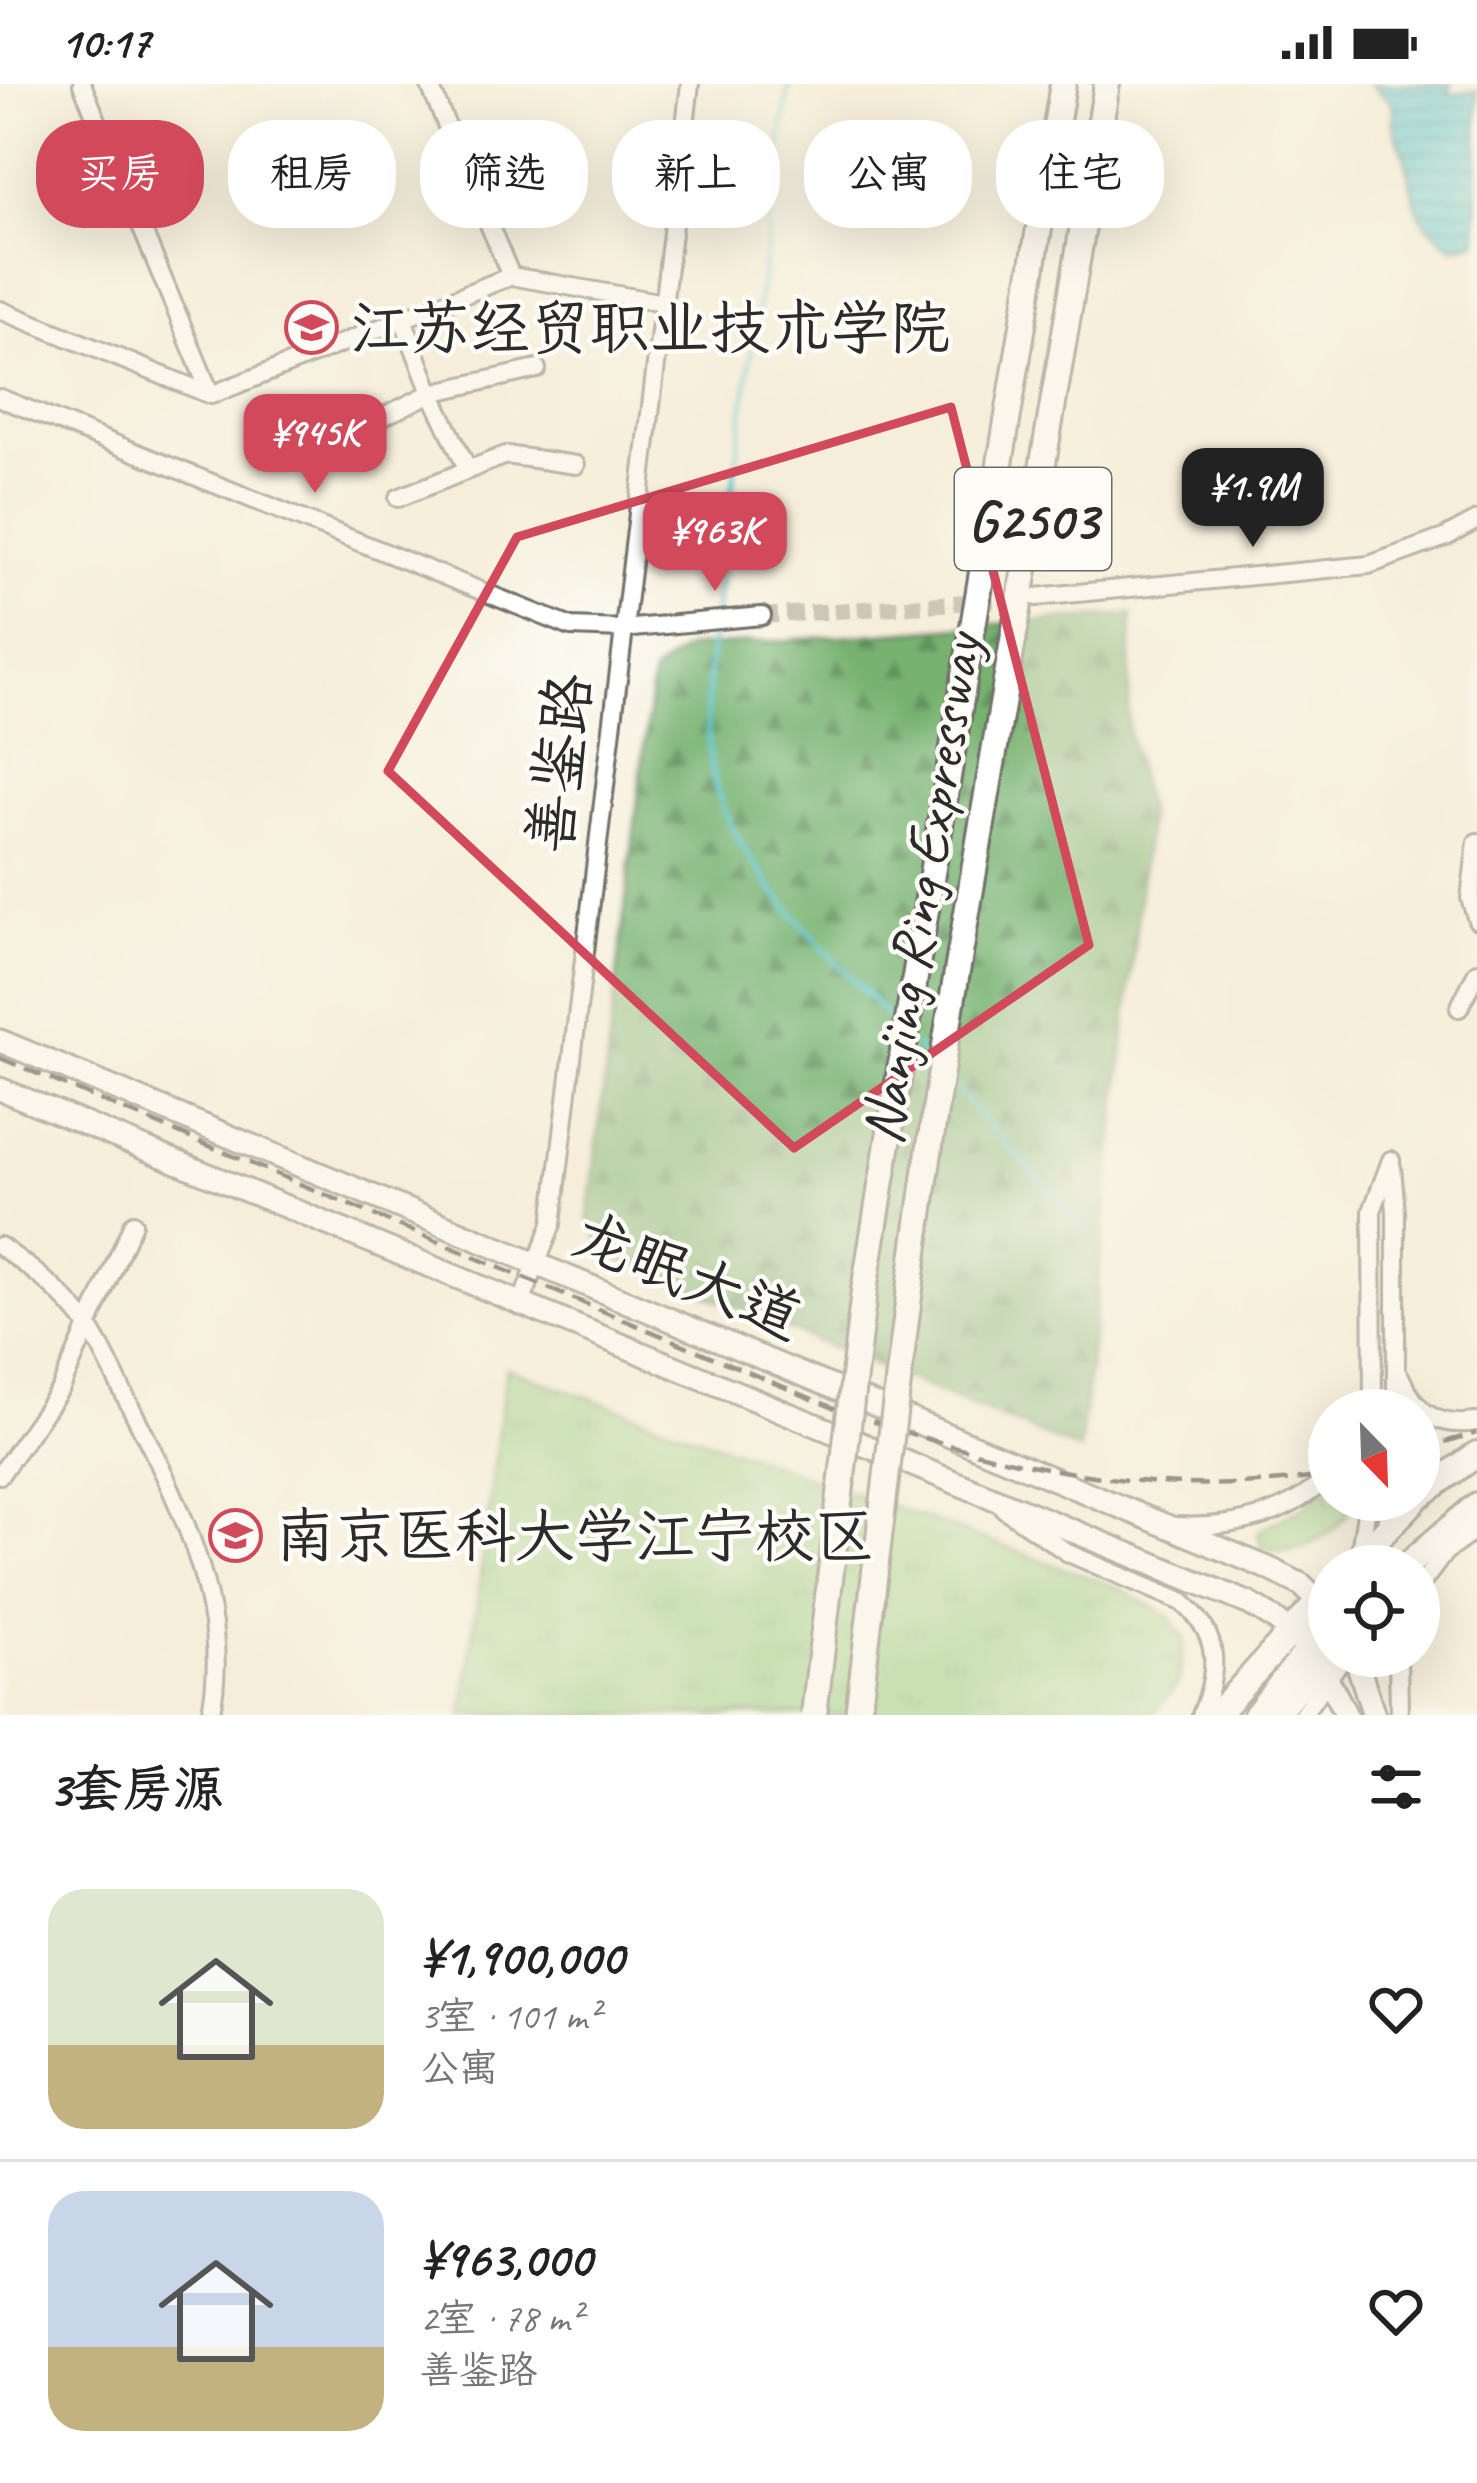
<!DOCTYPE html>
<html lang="zh">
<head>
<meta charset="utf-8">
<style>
	:root { --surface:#fff; --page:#f6f6f6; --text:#222; --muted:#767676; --line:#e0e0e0; --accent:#d1495b }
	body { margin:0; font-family:Caveat,"LXGW WenKai TC",sans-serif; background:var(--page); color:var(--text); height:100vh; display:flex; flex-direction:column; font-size:45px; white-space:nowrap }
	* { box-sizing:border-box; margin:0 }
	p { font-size:39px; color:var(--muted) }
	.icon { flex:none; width:66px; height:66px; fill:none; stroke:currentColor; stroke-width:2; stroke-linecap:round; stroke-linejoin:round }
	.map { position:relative; height:1631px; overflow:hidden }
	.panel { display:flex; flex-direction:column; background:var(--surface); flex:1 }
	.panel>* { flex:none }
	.hud { position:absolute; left:36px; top:36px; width:1407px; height:108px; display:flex; gap:24px }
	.needle { width:78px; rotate:157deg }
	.fabs { position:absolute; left:1308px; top:1305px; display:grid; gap:24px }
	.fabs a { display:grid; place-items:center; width:132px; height:132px; border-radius:50%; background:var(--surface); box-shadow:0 12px 48px #0002; font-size:60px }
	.price { position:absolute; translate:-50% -102px; padding:0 27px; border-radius:24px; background:var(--accent); color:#fff; font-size:39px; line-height:78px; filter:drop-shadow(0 3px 6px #0008) }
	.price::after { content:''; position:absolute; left:50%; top:72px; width:36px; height:27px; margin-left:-18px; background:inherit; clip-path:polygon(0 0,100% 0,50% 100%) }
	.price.selected { background:#222; color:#fff }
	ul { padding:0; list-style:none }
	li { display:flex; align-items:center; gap:36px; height:300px; padding:0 48px }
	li+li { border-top:3px solid var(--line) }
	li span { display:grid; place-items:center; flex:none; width:336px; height:240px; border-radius:36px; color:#555 }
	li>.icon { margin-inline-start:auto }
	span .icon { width:144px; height:144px; fill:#fffc; stroke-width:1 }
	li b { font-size:51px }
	h2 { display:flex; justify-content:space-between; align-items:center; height:144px; padding:0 48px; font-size:51px }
	.tag { padding:0 42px; border-radius:48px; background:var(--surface); box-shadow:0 12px 48px #0002; font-size:42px; line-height:108px }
	.tag.selected { background:var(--accent); color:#fff }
	.status { display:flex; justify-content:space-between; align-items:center; height:84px; padding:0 60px; background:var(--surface); direction:ltr }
	.status svg { height:33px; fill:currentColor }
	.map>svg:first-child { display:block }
</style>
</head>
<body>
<div class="status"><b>10:17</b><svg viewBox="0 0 49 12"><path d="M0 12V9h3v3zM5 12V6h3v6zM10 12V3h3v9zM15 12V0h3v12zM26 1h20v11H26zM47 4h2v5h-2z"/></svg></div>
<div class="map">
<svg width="1477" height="1631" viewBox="0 0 1477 1631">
	<defs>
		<pattern id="forest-firs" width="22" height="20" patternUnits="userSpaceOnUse" patternTransform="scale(3)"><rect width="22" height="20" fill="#77b271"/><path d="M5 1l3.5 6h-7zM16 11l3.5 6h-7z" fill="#62915d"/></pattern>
		<pattern id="park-tufts" width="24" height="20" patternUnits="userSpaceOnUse" patternTransform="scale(3)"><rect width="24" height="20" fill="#94cf83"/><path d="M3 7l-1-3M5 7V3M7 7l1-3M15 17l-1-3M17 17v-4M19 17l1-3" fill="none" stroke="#80b271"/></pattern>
		<pattern id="water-rules" width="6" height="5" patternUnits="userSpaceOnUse" patternTransform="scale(3)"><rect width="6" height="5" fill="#5cc8d3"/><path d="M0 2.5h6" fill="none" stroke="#4ca3ab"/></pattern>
	</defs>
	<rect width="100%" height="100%" fill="#fdfcf7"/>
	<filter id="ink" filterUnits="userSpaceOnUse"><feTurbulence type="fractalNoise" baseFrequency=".00833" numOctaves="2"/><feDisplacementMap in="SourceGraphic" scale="24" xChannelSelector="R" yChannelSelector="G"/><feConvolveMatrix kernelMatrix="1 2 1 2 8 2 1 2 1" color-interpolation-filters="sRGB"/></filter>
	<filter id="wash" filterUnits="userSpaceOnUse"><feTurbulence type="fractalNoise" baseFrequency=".004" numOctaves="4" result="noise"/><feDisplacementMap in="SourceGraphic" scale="48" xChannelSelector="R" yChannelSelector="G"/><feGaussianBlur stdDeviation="2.7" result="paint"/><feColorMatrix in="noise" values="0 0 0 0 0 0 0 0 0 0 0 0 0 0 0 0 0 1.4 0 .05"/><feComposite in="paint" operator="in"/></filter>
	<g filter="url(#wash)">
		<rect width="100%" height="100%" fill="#f5eeda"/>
		<path fill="#94cf83" stroke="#607d57" stroke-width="3" d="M 1329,1402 L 1329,1416 L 1356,1416 C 1339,1448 1299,1477 1262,1462 L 1258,1450 L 1264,1443 L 1305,1422 Z"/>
		<path fill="url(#forest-firs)" stroke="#516e4e" stroke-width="3" d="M 1132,530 L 1128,646 L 1148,734 L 1080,1367 L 607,1170 L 588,1134 L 653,589 L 686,564 Z"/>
		<path fill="url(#park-tufts)" stroke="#607d57" stroke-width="3" d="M 506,1284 L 1122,1505 L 1169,1533 L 1185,1555 L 1178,1600 L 1152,1631 L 463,1631 Z"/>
		<path fill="url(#water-rules)" stroke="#447a7f" stroke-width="3" d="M 1370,0 L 1452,0 L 1449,11 L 1477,7 L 1477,158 L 1454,164 C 1411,133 1417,123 1405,75 C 1399,48 1391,54 1393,20 Z"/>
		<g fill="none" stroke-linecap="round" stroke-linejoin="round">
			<path stroke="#5cc8d3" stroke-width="4.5" d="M 715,529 L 789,0
				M 714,540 C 707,589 703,647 714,696 C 735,785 839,878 899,944
				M 915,961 L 932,979
				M 948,996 L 1085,1145"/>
		</g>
	</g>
	<g filter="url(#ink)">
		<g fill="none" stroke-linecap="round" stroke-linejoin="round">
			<path stroke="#cdc7b7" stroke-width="16" stroke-dasharray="16 8" stroke-linecap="butt" d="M 762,532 L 1029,514"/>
			<defs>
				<path id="minor" d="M 82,0 L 211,311 L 511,192 L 663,219
					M 429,0 L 511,192
					M 0,226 L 211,311
					M 403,235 L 431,309 L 468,386 L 506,371 L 576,381
					M 0,314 L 571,543 L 622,545 L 762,532
					M 273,367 L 328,360 L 431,309 L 537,285
					M 398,414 L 468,386
					M 1036,513 L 1369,481 L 1446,453 L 1477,436
					M 1477,758 L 1470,814 L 1477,836
					M 1459,924 L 1477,888
					M 1392,1083 L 1396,1128 L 1396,1326
					M 0,1162 C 28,1182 54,1201 77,1228 C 98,1252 112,1287 127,1316 C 174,1407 235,1524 210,1631
					M 520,1222 L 552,1140 L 690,0
					M 1400,1292 C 1416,1329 1437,1344 1477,1338
					M 1373,1326 L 1372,1127 L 1391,1076
					M 0,1391 L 61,1304 L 133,1139
					M 1004,1425 L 1068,1469 L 1182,1518 C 1221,1551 1219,1586 1201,1631
					M 1175,1442 C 1232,1445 1287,1433 1329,1392
					M 1359,1474 L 1368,1416
					M 1377,1482 L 1391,1416
					M 1419,1503 L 1445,1468 L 1477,1445
					M 1398,1572 L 1399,1631
					M 1251,1631 L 1329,1533
					M 1302,1631 L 1344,1572"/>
				<path id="major" d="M 0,957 L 1270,1485 L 1302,1501 L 1329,1528
					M 0,1005 L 1248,1519 C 1302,1547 1320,1578 1346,1631
					M 1355,1572 L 1374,1631"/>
				<path id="highway" d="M 924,838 L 1063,0
					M 960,870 L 1107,0
					M 1419,1412 L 1477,1370
					M 1351,1482 L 1415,1416
					M 1406,1482 L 1477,1421
					M 1216,1631 L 1329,1506
					M 1274,1631 L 1329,1566"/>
			</defs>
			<use href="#minor" stroke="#726f68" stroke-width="22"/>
			<use href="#major" stroke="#726f68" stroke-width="27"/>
			<use href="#highway" stroke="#726f68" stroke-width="30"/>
			<use href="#minor" stroke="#fff" stroke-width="16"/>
			<use href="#major" stroke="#fff" stroke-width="21"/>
			<use href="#highway" stroke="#fff" stroke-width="24"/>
			<path stroke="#2b2b2b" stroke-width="4.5" stroke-dasharray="18 9" stroke-linecap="butt" d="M 0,974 L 829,1322 C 991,1381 1156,1419 1329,1391
				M 1419,1365 L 1477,1349"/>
			<defs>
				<path id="highway-bridge" d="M 814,1631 L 864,1207 L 924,838
					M 858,1631 C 888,1377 917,1123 960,870"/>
			</defs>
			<use href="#highway-bridge" stroke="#726f68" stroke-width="30" stroke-linecap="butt"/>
			<use href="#highway-bridge" stroke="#fff" stroke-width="24"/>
		</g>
	</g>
	<path d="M0 0H1477V1631H0ZM 951,323 L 1089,861 L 794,1064 L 388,687 L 517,453 Z" fill="#f5eeda" fill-opacity=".55" fill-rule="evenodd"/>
	<path fill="none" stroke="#d1495b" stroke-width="9" stroke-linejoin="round" d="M 951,323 L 1089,861 L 794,1064 L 388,687 L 517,453 Z"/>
	<defs>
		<symbol id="university-ring" viewBox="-11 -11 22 22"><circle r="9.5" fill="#fdfcf7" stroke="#d1495b" stroke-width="1.5"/><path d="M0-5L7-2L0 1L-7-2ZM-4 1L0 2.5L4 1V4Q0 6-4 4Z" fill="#d1495b"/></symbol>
	</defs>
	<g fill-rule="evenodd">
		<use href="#university-ring" x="282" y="214" width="59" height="59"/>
		<use href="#university-ring" x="206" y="1422" width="59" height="59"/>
	</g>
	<g text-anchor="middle" stroke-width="9" stroke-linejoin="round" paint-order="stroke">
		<rect fill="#fdfcf7" stroke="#6a6a68" stroke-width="3" x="955" y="384" width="156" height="102" rx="9"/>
		<g font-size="57" font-weight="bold" fill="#2b2b2b">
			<text x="1033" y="455">G2503</text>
		</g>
		<g font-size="60" fill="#2b2b2b" stroke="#fdfcf7" text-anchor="start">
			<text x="350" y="264">江苏经贸职业技术学院</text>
			<text x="275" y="1472">南京医科大学江宁校区</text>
		</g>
		<g font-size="60" fill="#2b2b2b" stroke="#fdfcf7">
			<text transform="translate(558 679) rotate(-83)" y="21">善鉴路</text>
			<text transform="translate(920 805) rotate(-81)" y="21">Nanjing Ring Expressway</text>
			<text transform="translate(688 1191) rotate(22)" y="21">龙眠大道</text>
		</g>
	</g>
</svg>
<div class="fabs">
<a><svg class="needle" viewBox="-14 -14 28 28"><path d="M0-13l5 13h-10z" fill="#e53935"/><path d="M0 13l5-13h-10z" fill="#767676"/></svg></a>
<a><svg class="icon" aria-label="locate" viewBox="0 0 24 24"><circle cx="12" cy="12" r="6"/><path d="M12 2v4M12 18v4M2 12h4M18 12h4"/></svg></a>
</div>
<b class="price" style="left:315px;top:412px">¥945K</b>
<b class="price selected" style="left:1253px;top:466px">¥1.9M</b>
<b class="price" style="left:715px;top:510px">¥963K</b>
<div class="hud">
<a class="tag selected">买房</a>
<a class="tag">租房</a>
<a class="tag">筛选</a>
<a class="tag">新上</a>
<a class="tag">公寓</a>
<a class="tag">住宅</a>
</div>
</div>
<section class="panel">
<h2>3套房源<svg class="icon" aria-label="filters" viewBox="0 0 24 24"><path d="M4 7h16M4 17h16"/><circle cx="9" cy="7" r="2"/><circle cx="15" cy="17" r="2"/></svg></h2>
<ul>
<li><span style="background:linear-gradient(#dfe7d0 65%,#c2b280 0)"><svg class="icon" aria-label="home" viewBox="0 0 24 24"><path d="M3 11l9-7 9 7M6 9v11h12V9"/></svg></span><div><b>¥1,900,000</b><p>3室 · 101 m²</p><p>公寓</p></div><svg class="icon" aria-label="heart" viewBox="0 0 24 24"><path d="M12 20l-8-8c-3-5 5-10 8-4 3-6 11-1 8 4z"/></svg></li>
<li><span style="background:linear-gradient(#c9d6e8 65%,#c2b280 0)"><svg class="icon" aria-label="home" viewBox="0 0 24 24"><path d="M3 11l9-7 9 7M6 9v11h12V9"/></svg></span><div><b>¥963,000</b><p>2室 · 78 m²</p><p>善鉴路</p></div><svg class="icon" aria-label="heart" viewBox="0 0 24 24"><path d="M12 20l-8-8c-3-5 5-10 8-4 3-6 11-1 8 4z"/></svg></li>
</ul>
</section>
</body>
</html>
